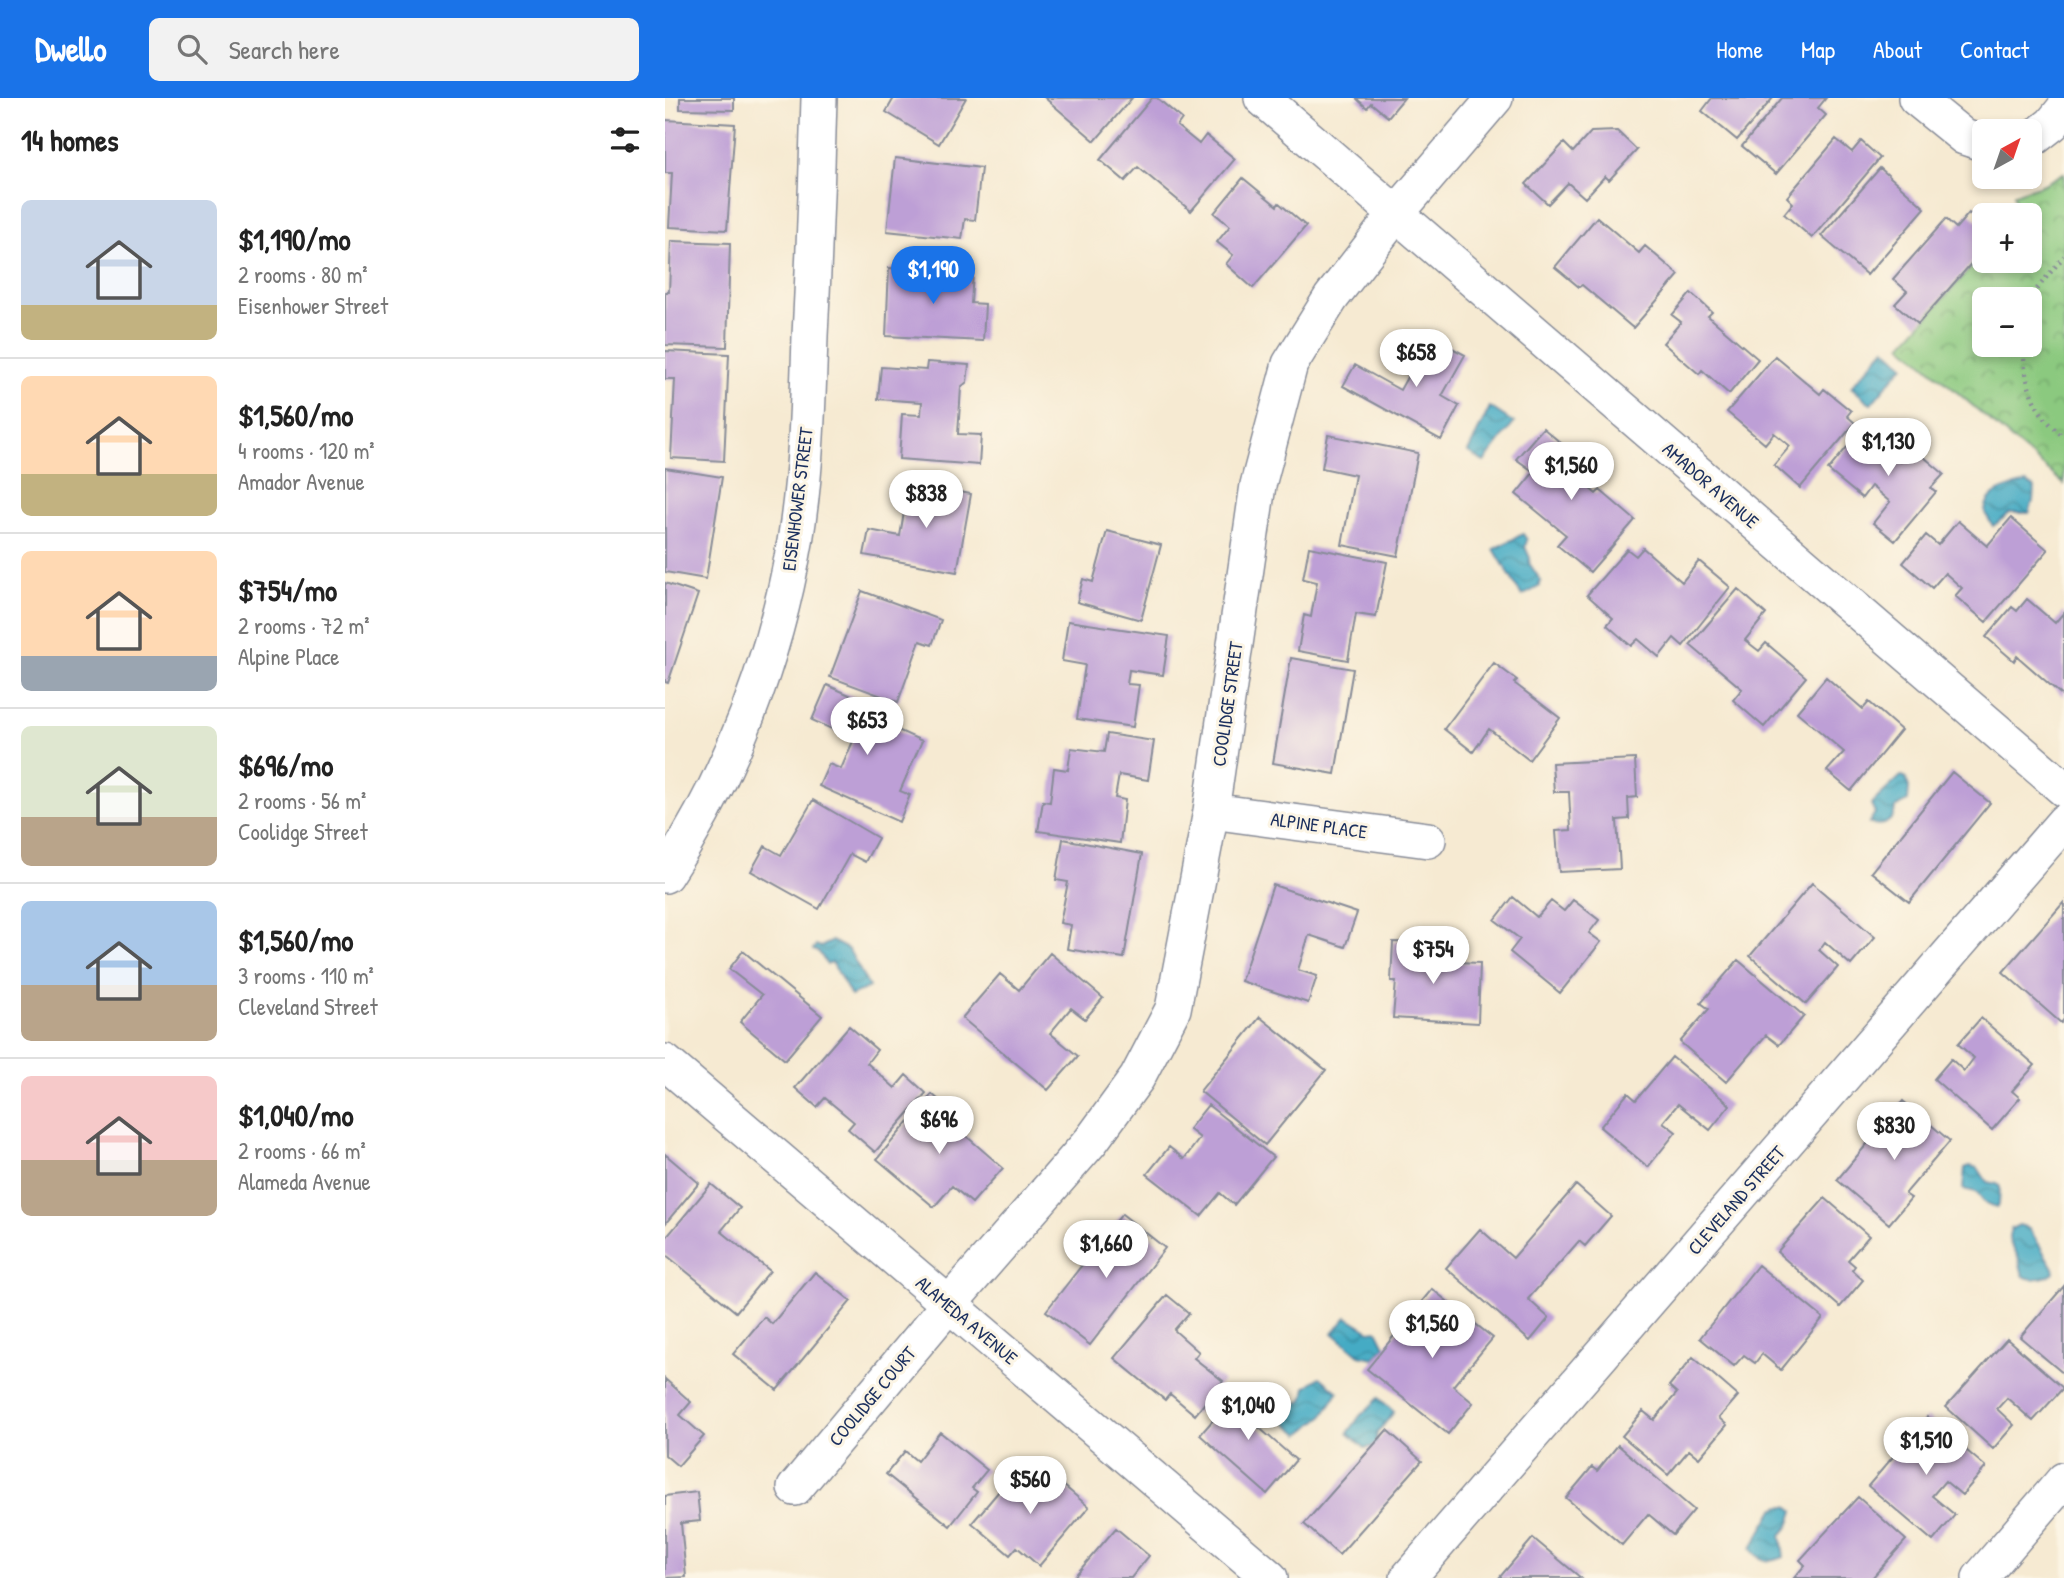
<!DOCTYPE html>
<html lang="en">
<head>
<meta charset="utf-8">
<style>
	:root { --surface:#fff; --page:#f2f2f2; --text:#222; --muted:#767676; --line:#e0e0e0; --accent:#1a73e8 }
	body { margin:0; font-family:"Patrick Hand",sans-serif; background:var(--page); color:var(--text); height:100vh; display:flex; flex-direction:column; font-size:26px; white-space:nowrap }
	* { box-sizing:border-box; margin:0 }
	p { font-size:23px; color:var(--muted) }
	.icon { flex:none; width:38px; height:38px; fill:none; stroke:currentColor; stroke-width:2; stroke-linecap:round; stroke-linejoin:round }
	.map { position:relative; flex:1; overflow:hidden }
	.sheet { display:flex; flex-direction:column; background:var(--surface); width:665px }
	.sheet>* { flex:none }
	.needle { width:46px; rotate:40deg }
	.controls { position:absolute; left:1307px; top:21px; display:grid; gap:14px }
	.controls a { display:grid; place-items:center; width:70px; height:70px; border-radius:10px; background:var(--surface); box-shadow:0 4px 10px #0003; font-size:35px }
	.price { position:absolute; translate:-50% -60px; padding:0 16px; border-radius:24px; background:#fff; color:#222; font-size:23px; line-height:46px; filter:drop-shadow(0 2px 4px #0008) }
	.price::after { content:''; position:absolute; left:50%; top:42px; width:21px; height:16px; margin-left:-10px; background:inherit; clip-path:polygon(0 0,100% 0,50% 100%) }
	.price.active { background:var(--accent); color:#fff }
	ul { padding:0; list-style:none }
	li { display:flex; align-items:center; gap:21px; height:175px; padding:0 21px }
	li+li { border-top:2px solid var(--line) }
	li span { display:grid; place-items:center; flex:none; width:196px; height:140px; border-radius:10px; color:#555 }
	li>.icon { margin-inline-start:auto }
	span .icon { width:84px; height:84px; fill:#fffc; stroke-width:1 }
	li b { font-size:30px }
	h2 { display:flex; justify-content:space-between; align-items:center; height:84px; padding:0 21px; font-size:30px }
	header { display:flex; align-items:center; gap:42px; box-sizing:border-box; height:98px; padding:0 35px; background:var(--accent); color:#fff }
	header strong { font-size:33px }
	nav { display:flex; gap:38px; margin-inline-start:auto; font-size:24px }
	.search { width:490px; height:63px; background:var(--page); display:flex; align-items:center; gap:18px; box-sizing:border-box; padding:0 24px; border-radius:10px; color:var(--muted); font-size:26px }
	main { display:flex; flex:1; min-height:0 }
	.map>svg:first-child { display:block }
</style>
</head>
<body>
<header>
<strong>Dwello</strong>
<div class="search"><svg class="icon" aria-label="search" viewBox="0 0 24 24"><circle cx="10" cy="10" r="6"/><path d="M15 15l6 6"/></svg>Search here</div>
<nav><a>Home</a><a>Map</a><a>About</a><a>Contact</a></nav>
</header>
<main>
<section class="sheet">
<h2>14 homes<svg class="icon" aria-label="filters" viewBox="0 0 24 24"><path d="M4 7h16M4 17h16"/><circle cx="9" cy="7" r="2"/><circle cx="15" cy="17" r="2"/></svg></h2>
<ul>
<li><span style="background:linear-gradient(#c9d6e8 75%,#c2b280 0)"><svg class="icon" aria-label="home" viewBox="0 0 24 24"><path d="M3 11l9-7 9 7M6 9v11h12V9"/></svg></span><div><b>$1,190/mo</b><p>2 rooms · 80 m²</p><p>Eisenhower Street</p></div></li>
<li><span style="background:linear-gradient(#ffd9b3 70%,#c2b280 0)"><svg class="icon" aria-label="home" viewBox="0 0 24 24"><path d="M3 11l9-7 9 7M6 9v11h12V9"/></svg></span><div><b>$1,560/mo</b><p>4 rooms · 120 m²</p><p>Amador Avenue</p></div></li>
<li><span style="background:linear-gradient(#ffd9b3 75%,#9aa5b1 0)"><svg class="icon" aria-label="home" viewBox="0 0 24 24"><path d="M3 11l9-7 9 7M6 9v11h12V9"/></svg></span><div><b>$754/mo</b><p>2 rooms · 72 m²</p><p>Alpine Place</p></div></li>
<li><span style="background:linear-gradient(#dfe7d0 65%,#b9a48a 0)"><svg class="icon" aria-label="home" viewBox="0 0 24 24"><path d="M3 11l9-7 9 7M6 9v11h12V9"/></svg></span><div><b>$696/mo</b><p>2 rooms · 56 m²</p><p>Coolidge Street</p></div></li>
<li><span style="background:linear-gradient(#a9c7e8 60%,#b9a48a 0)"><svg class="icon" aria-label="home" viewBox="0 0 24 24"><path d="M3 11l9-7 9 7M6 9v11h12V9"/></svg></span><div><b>$1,560/mo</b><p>3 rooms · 110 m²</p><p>Cleveland Street</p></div></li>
<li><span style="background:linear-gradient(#f6c9c9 60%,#b9a48a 0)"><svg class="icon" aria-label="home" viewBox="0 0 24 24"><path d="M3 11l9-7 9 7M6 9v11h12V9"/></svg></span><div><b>$1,040/mo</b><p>2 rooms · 66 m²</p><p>Alameda Avenue</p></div></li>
</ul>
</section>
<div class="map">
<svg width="1399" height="1480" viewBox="0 0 1399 1480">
	<defs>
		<pattern id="park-crowns" width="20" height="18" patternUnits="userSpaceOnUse" patternTransform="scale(1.75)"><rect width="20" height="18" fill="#8bc97f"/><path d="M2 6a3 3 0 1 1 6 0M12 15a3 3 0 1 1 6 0" fill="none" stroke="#71a46b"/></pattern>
		<pattern id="water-waves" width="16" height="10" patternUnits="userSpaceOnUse" patternTransform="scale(1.75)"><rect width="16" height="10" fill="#44abc4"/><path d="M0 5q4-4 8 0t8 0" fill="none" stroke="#388ca2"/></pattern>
	</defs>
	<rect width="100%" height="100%" fill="#fcf5e5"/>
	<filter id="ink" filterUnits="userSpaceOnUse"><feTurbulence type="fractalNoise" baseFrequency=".0143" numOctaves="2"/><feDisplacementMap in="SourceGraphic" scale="14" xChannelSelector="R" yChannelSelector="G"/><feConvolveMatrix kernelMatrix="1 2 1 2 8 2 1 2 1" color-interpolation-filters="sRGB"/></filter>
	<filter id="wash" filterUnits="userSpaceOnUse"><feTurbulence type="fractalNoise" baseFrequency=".00686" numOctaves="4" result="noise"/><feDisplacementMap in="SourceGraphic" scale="28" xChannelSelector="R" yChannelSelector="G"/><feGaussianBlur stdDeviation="1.57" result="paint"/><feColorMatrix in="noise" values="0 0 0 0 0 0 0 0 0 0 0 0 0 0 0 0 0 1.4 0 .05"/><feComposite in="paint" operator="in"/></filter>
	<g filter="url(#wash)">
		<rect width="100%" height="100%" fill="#f6ead2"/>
		<path fill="url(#park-crowns)" stroke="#537c6e" stroke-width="2" fill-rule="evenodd" d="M 1399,75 L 1399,386 L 1237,247 L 1319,155 L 1320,163 L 1365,163 L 1365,117 L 1352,117 L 1349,96 L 1379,86 ZM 1320,201 L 1365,201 L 1365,247 L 1320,247 Z"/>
		<path fill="url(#water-waves)" stroke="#306d91" stroke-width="2" d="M 1220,250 L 1239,267 L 1206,306 L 1186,289 Z
			M 825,309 L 849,325 L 819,364 L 803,354 Z
			M 1362,385 L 1369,389 L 1368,403 L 1364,415 L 1345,415 L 1328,428 L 1320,415 C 1320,393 1345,389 1362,385 Z
			M 858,436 L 862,442 L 860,449 L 865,460 L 864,465 L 876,483 L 874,485 L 875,488 L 857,498 L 829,451 Z
			M 1236,678 L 1240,679 L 1244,689 L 1243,703 L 1230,710 C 1229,724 1217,730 1204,725 L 1210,715 L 1206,706 Z
			M 167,843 L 184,852 L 204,889 L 186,898 L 167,864 L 162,867 L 154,854 L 148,852 L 151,847 L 156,849 Z
			M 1305,1068 L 1313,1070 L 1322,1084 L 1332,1086 L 1335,1089 L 1334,1106 L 1331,1109 L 1319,1104 L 1311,1094 L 1298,1091 L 1300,1070 Z
			M 1354,1127 L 1364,1130 L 1388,1170 L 1389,1174 C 1382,1180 1364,1184 1358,1177 C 1356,1171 1355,1165 1353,1159 C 1349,1147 1340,1146 1346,1131 Z
			M 682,1219 L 705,1233 L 712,1232 L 720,1248 L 709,1260 L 694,1257 L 668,1235 Z
			M 655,1279 L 673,1294 L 657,1319 L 635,1336 L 617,1321 C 619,1300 624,1310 638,1303 L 641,1289 Z
			M 714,1300 L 729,1314 L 712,1335 L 711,1348 L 700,1350 L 683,1335 L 695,1318 Z
			M 1116,1408 L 1123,1408 L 1129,1413 L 1124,1428 L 1116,1437 L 1119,1459 C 1104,1465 1096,1464 1086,1451 L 1109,1411 Z"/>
		<g id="blocks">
			<path fill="#bd9fd6" d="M 15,0 L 69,0 L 69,12 L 15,11 Z
				M 229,0 L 301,0 L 274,46 L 221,14 Z
				M 380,0 L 467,0 L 430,43 Z
				M 487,0 L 492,0 L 517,21 L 512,28 L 534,46 L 541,37 L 570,61 L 526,113 L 473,69 L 460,83 L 435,62 Z
				M 691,0 L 739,0 L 723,19 L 706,5 L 702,10 Z
				M 1047,0 L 1108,0 L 1072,42 L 1037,13 Z
				M 1117,0 L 1161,0 L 1153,10 L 1161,17 L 1111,76 L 1077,48 Z
				M 0,22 L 70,26 L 62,132 L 4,129 L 7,75 L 0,75 Z
				M 952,33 L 972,52 L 944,82 L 940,78 L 920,100 L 903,85 L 883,106 L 861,86 L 899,45 L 908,54 L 926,34 Z
				M 1171,41 L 1187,54 L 1196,43 L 1215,60 L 1147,140 L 1119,116 L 1128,105 L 1122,99 Z
				M 230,60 L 316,70 L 310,122 L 300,121 L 297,141 L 222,133 Z
				M 1215,70 L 1260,110 L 1202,177 L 1156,138 Z
				M 578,80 L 612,108 L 614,105 L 641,128 L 588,190 L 561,166 L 568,157 L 552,144 L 565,128 L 549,115 Z
				M 1304,115 L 1320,129 L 1320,150 L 1253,226 L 1230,206 L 1242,193 L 1228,181 L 1281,121 L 1291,130 Z
				M 932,119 L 974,155 L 980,148 L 1014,177 L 968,230 L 917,187 L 914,189 L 890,169 Z
				M 6,143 L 65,145 L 62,249 L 0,247 L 0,194 L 4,194 Z
				M 224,170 L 308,175 L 306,205 L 320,206 L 318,243 L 221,238 Z
				M 1026,195 L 1047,214 L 1043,218 L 1093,261 L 1064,296 L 1037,272 L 1034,276 L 998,245 L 1016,224 L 1007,217 Z
				M 765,238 L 800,257 L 777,298 L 794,308 L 776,342 L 678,288 L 690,267 L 735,292 Z
				M 0,253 L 64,256 L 59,363 L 6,360 L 10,281 L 0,281 Z
				M 1110,258 L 1155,296 L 1159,291 L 1186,313 L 1182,318 L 1190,325 L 1135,390 L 1109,367 L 1125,348 L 1109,335 L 1100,346 L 1062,314 Z
				M 262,264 L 304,267 L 302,284 L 296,289 L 293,336 L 316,337 L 314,367 L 234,361 L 237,316 L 256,317 L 257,304 L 213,301 L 216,269 L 261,272 Z
				M 1202,325 L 1238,354 L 1232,361 L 1235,364 L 1247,349 L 1279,376 L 1266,390 L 1271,394 L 1230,443 L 1208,425 L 1225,404 L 1206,388 L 1197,400 L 1163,372 Z
				M 878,330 L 914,360 L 904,373 L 931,396 L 935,392 L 970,422 L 925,474 L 892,447 L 901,437 L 851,396 L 869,374 L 851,361 Z
				M 663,337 L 753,355 L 733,458 L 677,447 L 690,377 L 657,370 Z
				M 0,370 L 57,379 L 41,481 L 0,474 Z
				M 244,385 L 306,396 L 292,474 L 199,457 L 204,432 L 235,438 Z
				M 1346,420 L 1383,452 L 1321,524 L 1290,498 L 1297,490 L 1280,475 L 1267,490 L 1238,465 L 1261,437 L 1273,447 L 1293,423 L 1322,448 Z
				M 442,433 L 496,447 L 476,522 L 412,504 L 418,481 L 428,484 Z
				M 644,449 L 722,464 L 711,519 L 691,516 L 683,562 L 633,553 L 639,517 L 646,519 L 652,484 L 638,481 Z
				M 978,450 L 1017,484 L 1034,463 L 1065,489 L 1018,548 L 1009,540 L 994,559 L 973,541 L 966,548 L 942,527 L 948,520 L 922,497 L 962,451 L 971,458 Z
				M 0,485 L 33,496 L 3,585 L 0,584 Z
				M 1073,491 L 1101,516 L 1080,542 L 1094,553 L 1101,545 L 1141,579 L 1099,629 L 1068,602 L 1077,591 L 1025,547 Z
				M 197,493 L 276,522 L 267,547 L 255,543 L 233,604 L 165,579 Z
				M 1362,501 L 1390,525 L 1399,514 L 1399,599 L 1352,558 L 1349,563 L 1321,539 L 1347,509 L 1352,513 Z
				M 403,523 L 504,538 L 498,577 L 464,572 L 462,586 L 474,587 L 468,629 L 412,621 L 420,567 L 397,563 Z
				M 626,560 L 688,571 L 670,676 L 608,665 Z
				M 829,565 L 852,582 L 849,585 L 895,620 L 864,662 L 824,631 L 808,654 L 779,631 Z
				M 1161,579 L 1198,611 L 1204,604 L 1236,632 L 1186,693 L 1162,673 L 1179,654 L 1132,614 Z
				M 162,587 L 196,602 L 191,613 L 257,643 L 235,693 L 245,697 L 234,724 L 154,688 L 164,666 L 176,671 L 189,641 L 147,622 Z
				M 442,636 L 489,643 L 483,682 L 454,677 L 450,700 L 460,702 L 455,745 L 373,733 L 378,703 L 385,704 L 389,670 L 403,672 L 406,650 L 439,654 Z
				M 970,661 L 972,699 L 963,700 L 964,721 L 952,722 L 955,771 L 894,774 L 891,733 L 906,732 L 904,694 L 889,694 L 887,665 Z
				M 1287,674 L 1325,705 L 1244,804 L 1206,774 Z
				M 148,702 L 213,740 L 200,764 L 185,756 L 154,811 L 86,773 L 100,748 L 116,757 Z
				M 398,741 L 477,756 L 459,860 L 402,851 L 406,827 L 395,825 L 403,784 L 391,782 Z
				M 1147,785 L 1210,839 L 1186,867 L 1160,844 L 1154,852 L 1173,869 L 1141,906 L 1085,858 Z
				M 608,787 L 692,815 L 680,849 L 644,837 L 633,872 L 652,878 L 643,905 L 576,883 Z
				M 848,799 L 872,819 L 886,803 L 899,813 L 908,802 L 934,822 L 924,835 L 936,844 L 895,895 L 845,854 L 855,841 L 830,822 Z
				M 1399,804 L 1399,921 L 1396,925 L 1338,874 Z
				M 728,844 L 768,845 L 767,863 L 815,865 L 813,925 L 728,920 L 731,883 L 726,883 Z
				M 78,853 L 157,918 L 120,962 L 75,924 L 97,897 L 64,871 Z
				M 385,855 L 438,900 L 420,921 L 406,910 L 385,935 L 413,958 L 383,992 L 297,920 L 335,876 L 354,892 Z
				M 1073,862 L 1139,918 L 1114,947 L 1101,937 L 1061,984 L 1015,944 L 1044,911 L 1036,905 Z
				M 595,919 L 661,972 L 600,1047 L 535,993 Z
				M 1316,920 L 1370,967 L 1347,993 L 1355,1000 L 1327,1032 L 1269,981 L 1286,961 L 1299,973 L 1309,960 L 1293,946 Z
				M 184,928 L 212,952 L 202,965 L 230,990 L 241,977 L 261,995 L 210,1054 L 183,1031 L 189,1024 L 160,1000 L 152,1009 L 130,990 Z
				M 1007,959 L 1065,1007 L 1045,1032 L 1013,1006 L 998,1024 L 1011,1034 L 983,1069 L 935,1029 L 963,995 L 971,1002 Z
				M 267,996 L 291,1017 L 285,1024 L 338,1070 L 307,1105 L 287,1088 L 269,1109 L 212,1061 Z
				M 1238,1003 L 1285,1043 L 1240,1096 L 1246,1100 L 1224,1126 L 1172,1082 Z
				M 543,1007 L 608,1059 L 569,1107 L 555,1095 L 536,1118 L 482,1076 L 504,1049 L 519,1061 L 535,1040 L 524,1031 Z
				M 0,1056 L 34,1085 L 0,1126 Z
				M 46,1086 L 75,1110 L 56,1133 L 105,1173 L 71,1214 L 0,1156 L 0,1141 Z
				M 911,1087 L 946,1118 L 920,1148 L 914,1143 L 863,1201 L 884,1220 L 865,1243 L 781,1170 L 815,1131 L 848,1160 Z
				M 1160,1100 L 1204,1138 L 1183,1162 L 1190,1168 L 1187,1172 L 1198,1182 L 1175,1209 L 1112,1154 Z
				M 457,1116 L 500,1150 L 425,1247 L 381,1213 Z
				M 1093,1167 L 1158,1220 L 1116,1272 L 1097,1256 L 1090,1265 L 1079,1257 L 1069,1268 L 1035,1240 Z
				M 150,1174 L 186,1203 L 112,1292 L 68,1256 L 99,1219 L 107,1226 Z
				M 1399,1188 L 1399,1276 L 1355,1239 Z
				M 767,1191 L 828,1240 L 788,1288 L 808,1305 L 783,1336 L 702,1271 Z
				M 502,1197 L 524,1215 L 509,1232 L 534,1254 L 529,1260 L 558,1283 L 530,1317 L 505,1296 L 500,1302 L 449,1260 Z
				M 1342,1241 L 1398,1290 L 1368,1323 L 1342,1300 L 1332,1311 L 1349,1327 L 1328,1351 L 1281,1309 Z
				M 1028,1259 L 1073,1298 L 1054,1320 L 1062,1327 L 1034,1360 L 1024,1352 L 1003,1377 L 957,1338 L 978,1313 L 989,1322 L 1012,1295 L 1004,1288 Z
				M 0,1281 L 26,1304 L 15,1317 L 39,1338 L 13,1368 L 0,1357 Z
				M 577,1289 L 603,1312 L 591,1327 L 631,1362 L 602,1396 L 535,1337 Z
				M 1262,1319 L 1321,1369 L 1297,1397 L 1280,1383 L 1267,1398 L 1290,1417 L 1268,1443 L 1203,1388 Z
				M 722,1332 L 757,1363 L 674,1457 L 639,1426 Z
				M 275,1334 L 322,1372 L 307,1390 L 312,1394 L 285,1428 L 221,1376 L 240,1353 L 252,1363 Z
				M 953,1347 L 1029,1412 L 1008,1437 L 983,1416 L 957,1447 L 901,1400 L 927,1369 L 932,1373 Z
				M 356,1367 L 391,1396 L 398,1387 L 424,1409 L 374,1468 L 352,1449 L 345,1457 L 307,1425 Z
				M 32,1394 L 35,1423 L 16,1425 L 21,1479 L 0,1480 L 0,1398 Z
				M 1193,1399 L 1241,1442 L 1207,1480 L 1129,1480 L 1140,1467 L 1135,1462 Z
				M 451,1430 L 484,1458 L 466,1480 L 408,1480 Z
				M 868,1440 L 916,1480 L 834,1480 Z"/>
		</g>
	</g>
	<g filter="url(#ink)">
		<use href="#blocks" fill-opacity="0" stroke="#888c98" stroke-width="2"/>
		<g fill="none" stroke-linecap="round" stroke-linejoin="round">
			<defs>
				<path id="minor" d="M 597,0 L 1399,691
					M 1251,0 L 1299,39 L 1320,46
					M 1365,43 L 1387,26 L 1399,11
					M 546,713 L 763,742
					M 0,777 C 66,678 110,560 130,444 C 141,376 143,307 145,238 C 149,159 152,79 154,0
					M 0,964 L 605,1480
					M 130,1390 L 284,1206 L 426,1043 L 472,980 L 508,911 L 546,713 L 593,387 L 625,266 L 666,200 L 731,116 L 830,0
					M 743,1480 L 1399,724
					M 1315,1480 L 1399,1382"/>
			</defs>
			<use href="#minor" stroke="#888c98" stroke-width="38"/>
			<path stroke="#888c98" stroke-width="4.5" stroke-dasharray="2 5" stroke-linecap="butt" d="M 1365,203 L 1367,197 L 1399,158
				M 1358,247 C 1360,287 1367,313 1399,339"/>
			<use href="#minor" stroke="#fff" stroke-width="35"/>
		</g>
	</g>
	<g text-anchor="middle" stroke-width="6" stroke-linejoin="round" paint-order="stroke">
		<g font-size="19" fill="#1b2f5e" stroke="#fcf5e5">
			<text transform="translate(1046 387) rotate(41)" y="7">AMADOR AVENUE</text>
			<text transform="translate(132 401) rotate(-83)" y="7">EISENHOWER STREET</text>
			<text transform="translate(562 606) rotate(-82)" y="7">COOLIDGE STREET</text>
			<text transform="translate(654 727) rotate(8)" y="7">ALPINE PLACE</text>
			<text transform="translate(1071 1102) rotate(-49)" y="7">CLEVELAND STREET</text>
			<text transform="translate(302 1222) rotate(40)" y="7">ALAMEDA AVENUE</text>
			<text transform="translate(207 1298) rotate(-50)" y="7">COOLIDGE COURT</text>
		</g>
	</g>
</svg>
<div class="controls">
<a><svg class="needle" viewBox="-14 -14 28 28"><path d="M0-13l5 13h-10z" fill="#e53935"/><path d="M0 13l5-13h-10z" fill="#767676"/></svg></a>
<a>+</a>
<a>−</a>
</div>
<b class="price active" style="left:268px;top:208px">$1,190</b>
<b class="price" style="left:751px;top:291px">$658</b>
<b class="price" style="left:1223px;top:380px">$1,130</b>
<b class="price" style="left:906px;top:404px">$1,560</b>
<b class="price" style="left:261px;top:432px">$838</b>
<b class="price" style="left:202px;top:659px">$653</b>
<b class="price" style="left:768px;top:888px">$754</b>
<b class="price" style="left:274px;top:1058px">$696</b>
<b class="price" style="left:1229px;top:1064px">$830</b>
<b class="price" style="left:441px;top:1182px">$1,660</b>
<b class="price" style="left:767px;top:1262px">$1,560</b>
<b class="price" style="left:583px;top:1344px">$1,040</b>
<b class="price" style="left:1261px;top:1379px">$1,510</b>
<b class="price" style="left:365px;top:1418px">$560</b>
</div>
</main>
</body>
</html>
